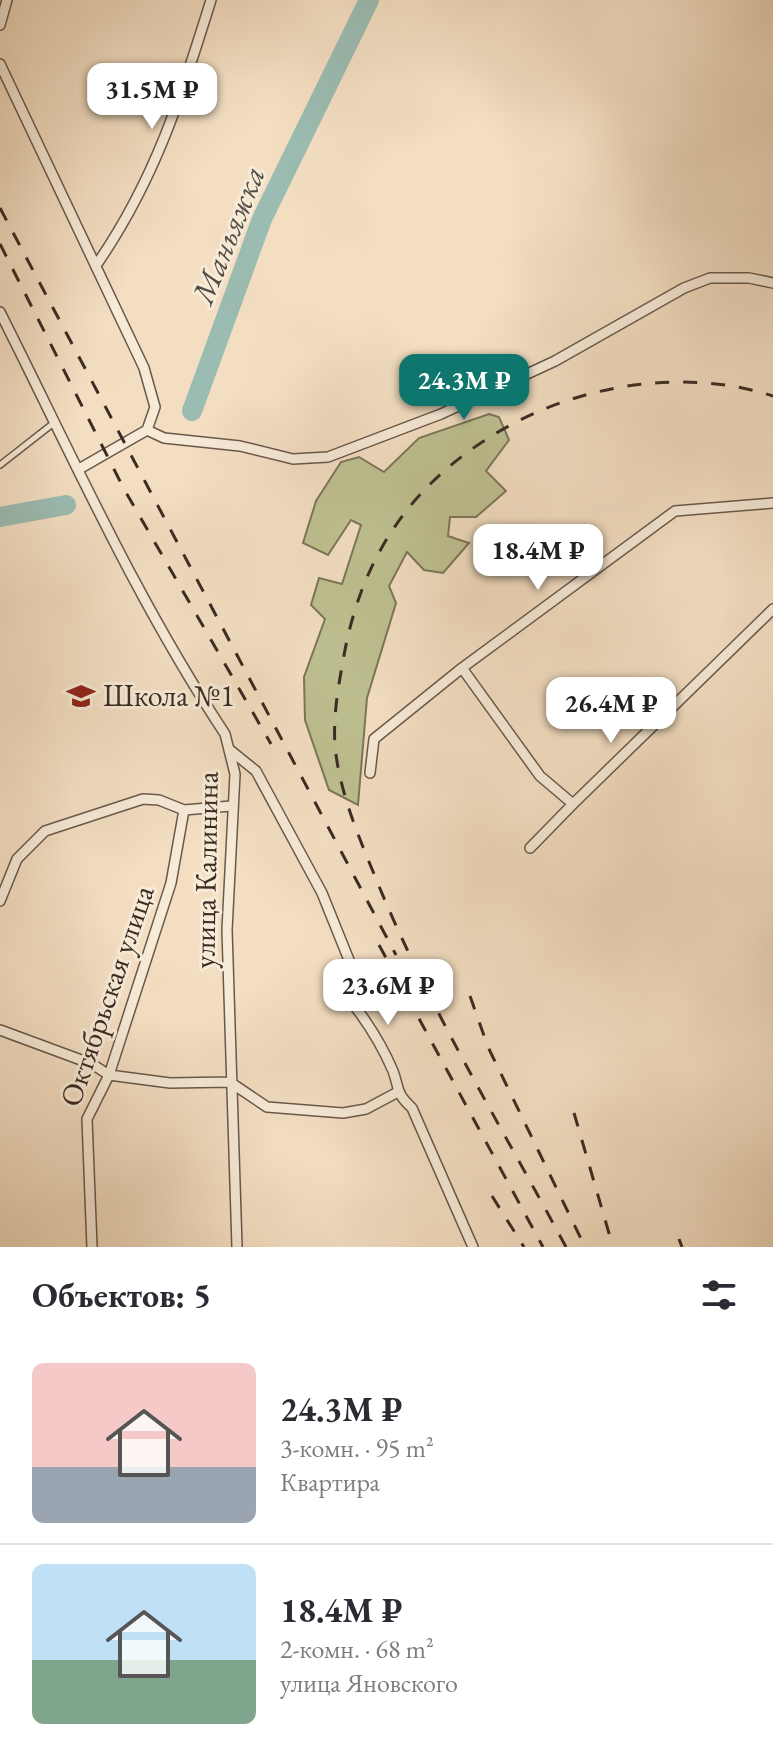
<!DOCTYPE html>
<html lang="ru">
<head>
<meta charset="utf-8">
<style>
	:root { --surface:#fff; --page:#f7f7f7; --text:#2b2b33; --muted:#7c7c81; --line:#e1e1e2; --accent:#0f766e }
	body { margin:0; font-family:"EB Garamond",serif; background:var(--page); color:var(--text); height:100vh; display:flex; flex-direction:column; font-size:30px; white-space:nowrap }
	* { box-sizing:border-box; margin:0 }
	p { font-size:26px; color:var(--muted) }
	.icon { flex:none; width:44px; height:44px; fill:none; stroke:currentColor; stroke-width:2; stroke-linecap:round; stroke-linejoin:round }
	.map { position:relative; height:1247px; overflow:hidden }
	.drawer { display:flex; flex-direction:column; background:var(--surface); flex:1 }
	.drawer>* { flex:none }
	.price { position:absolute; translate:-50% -68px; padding:0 18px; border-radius:16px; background:#fff; color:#222; font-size:26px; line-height:52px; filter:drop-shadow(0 2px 4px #0008) }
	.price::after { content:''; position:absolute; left:50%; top:48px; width:24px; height:18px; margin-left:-12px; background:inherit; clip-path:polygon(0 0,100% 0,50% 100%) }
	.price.selected { background:var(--accent); color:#fff }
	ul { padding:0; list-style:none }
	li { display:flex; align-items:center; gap:24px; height:200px; padding:0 32px }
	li+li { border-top:2px solid var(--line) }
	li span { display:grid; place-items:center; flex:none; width:224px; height:160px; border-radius:12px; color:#555 }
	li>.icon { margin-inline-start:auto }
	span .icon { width:96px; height:96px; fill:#fffc; stroke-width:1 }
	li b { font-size:34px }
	h2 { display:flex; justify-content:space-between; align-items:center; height:96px; padding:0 32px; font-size:34px }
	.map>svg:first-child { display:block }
</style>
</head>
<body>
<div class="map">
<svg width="773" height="1247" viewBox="0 0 773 1247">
	<rect width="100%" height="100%" fill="#f3dec2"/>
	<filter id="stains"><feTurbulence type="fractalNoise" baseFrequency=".0025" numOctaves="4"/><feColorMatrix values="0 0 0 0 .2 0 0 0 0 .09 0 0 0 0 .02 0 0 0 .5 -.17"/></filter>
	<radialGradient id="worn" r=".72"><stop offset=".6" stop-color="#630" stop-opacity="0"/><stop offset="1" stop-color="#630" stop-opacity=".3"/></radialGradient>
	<path fill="#bec091" stroke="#7c765a" stroke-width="2" d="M 489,414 L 499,417 L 509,440 L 486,471 L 506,491 L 476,517 L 450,517 L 448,536 L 469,543 L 443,573 L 424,570 L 407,552 L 389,586 L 396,603 L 367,698 L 358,805 L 329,790 L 305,720 L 304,677 L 325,619 L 311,605 L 319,578 L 342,584 L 361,525 L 351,520 L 328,555 L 303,543 L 316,501 L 341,462 L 359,457 L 384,472 L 419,438 Z"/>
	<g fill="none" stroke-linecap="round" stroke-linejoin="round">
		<path stroke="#9bbcb2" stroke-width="20" d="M 192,411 L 262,219 L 369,0
			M 0,517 L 66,505"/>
		<defs>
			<path id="lane" d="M 0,465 L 55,422"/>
			<path id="street" d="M 0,25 L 7,0
				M 0,64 L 144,368 L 155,407 L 147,430 L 79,469
				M 97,264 C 155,180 181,97 211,0
				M 0,312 C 72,455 136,600 225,734 L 235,774 L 227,930 L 237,1247
				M 147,430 L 164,438 L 240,446 L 293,459 L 328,457 L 441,414 L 555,361 L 684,288 L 710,278 L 749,278 L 773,283
				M 462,668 L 540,776 L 573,804 L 773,609
				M 230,750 L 256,771 L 322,893 L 353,970 L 360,1011
				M 370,773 L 374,739 L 462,668 L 675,511 L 773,503
				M 530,848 L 573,804
				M 0,901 L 17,859 L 45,831 L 143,799 L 159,800 L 184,810 L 231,806
				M 335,982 C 358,1008 379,1038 393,1071 C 400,1090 395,1092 412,1108 L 473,1247
				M 0,1030 L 92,1064 L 109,1075 L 170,1083 L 230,1082 L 267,1107 L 343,1113 L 366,1109 L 396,1093
				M 92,1247 L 87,1119 L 109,1075 L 171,883 L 184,810"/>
		</defs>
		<use href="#lane" stroke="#69584b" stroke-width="8"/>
		<use href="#street" stroke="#69584b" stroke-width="12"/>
		<use href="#lane" stroke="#f7ead7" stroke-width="5"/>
		<use href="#street" stroke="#f7ead7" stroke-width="9"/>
		<path stroke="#3b2b23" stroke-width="3" stroke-dasharray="14 14" stroke-linecap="butt" d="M 0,208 L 396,955
			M 0,244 L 124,489 L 271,744
			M 379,945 L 543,1247
			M 470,996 L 488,1047 L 585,1247
			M 574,1113 L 613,1247
			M 492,1196 L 524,1247
			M 679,1239 L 682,1247
			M 566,1247 C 500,1124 426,1003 374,874 C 357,833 339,789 335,746 C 333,717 338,688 343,661 C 359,565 405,491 487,439 C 568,386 680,366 773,396"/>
	</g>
	<defs>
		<symbol id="school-bare" viewBox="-9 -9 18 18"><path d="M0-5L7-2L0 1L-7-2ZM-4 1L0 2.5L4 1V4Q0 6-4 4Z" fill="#8f2418" stroke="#f7ead7" stroke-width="2.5" paint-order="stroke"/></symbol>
	</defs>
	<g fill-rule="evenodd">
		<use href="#school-bare" x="61" y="676" width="40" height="40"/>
	</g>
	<g text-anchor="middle" stroke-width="6" stroke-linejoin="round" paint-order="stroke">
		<g font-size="30" fill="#3b2b23" stroke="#f7ead7" text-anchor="start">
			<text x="103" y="706">Школа №1</text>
		</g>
		<g font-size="30" fill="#3b2b23" stroke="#f7ead7">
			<text transform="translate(206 870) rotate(-89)" y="10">улица Калинина</text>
			<text transform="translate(107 996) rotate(-71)" y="10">Октябрьская улица</text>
		</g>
		<g font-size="32" font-style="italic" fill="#534f47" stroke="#f7ead7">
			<text transform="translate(228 235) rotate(-68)" y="11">Маньяжка</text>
		</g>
	</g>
	<rect width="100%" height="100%" filter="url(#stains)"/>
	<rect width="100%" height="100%" fill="url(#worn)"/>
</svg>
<b class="price" style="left:152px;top:131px">31.5M ₽</b>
<b class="price selected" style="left:464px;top:422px">24.3M ₽</b>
<b class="price" style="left:538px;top:592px">18.4M ₽</b>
<b class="price" style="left:611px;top:745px">26.4M ₽</b>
<b class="price" style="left:388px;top:1027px">23.6M ₽</b>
</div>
<section class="drawer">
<h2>Объектов: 5<svg class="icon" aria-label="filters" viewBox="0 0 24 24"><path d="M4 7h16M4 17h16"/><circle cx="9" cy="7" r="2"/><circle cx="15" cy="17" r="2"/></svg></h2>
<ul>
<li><span style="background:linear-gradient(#f6c9c9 65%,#9aa5b1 0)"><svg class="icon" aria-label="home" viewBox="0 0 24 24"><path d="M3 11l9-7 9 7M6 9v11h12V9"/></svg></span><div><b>24.3M ₽</b><p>3-комн. · 95 m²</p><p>Квартира</p></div></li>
<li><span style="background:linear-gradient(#bfe0f5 60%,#7fa58c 0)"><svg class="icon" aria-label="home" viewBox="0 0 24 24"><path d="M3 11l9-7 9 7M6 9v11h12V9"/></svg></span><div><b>18.4M ₽</b><p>2-комн. · 68 m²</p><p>улица Яновского</p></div></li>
</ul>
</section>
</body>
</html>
